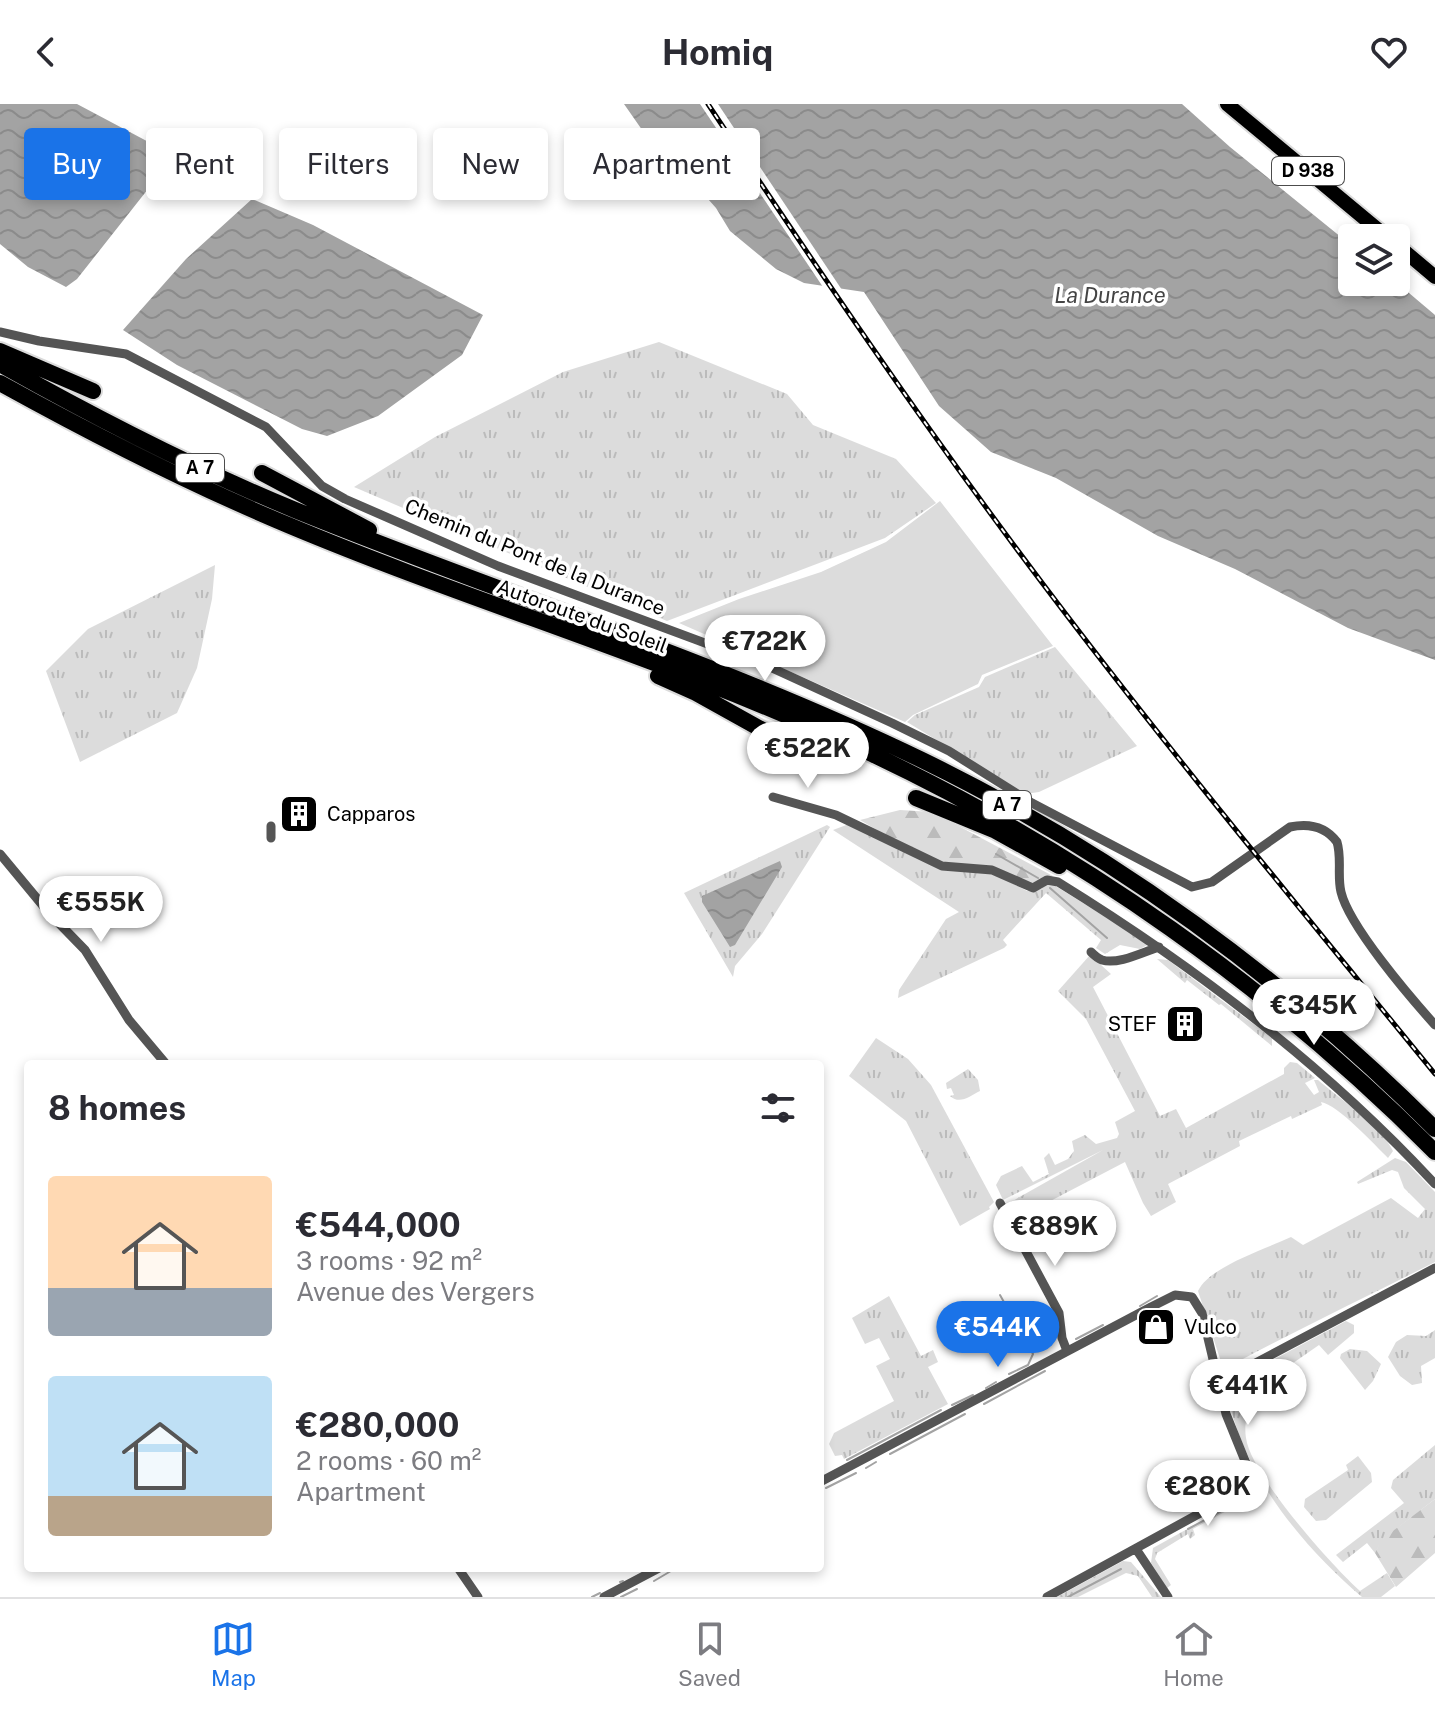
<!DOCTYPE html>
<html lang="en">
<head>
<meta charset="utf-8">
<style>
	:root { --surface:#fff; --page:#f2f2f3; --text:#2b2b33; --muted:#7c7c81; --line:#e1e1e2; --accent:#1a73e8 }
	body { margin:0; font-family:"Public Sans",sans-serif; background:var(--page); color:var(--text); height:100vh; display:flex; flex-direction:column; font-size:30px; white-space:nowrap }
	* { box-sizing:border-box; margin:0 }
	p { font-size:26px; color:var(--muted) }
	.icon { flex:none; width:44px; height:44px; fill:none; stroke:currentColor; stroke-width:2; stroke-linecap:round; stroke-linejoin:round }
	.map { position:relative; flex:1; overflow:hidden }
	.panel { position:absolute; left:24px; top:956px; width:800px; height:512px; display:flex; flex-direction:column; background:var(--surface); border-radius:8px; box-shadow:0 4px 12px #0003 }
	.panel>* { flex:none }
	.top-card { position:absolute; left:24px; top:24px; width:800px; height:72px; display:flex; gap:16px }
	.fabs { position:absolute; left:1338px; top:120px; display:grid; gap:16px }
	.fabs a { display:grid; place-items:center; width:72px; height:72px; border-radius:8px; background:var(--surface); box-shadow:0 4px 12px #0003; font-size:40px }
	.price { position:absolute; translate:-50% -68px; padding:0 18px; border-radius:28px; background:#fff; color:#222; font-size:26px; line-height:52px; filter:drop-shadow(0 2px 4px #0008) }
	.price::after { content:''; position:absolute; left:50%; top:48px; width:24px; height:18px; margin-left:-12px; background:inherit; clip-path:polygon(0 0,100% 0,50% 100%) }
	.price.current { background:var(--accent); color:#fff }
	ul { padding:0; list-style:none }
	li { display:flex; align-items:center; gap:24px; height:200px; padding:0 24px }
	li span { display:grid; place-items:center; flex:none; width:224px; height:160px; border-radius:8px; color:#555 }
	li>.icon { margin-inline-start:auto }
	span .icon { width:96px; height:96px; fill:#fffc; stroke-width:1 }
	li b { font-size:34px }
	h2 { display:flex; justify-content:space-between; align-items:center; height:96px; padding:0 24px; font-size:34px }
	.tag { padding:0 28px; border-radius:8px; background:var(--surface); box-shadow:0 4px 12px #0003; font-size:28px; line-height:72px }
	.tag.current { background:var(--accent); color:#fff }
	header { display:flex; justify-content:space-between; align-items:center; height:104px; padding:0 24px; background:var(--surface); font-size:36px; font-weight:700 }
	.dock { display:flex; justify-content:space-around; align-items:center; height:112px; border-top:2px solid var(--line); background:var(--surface); font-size:22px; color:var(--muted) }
	.dock a { display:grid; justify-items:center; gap:4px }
	.dock .current { color:var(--accent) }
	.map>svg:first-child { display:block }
</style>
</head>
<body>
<header><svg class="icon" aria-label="back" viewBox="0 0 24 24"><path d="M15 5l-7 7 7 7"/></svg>Homiq<svg class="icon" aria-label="heart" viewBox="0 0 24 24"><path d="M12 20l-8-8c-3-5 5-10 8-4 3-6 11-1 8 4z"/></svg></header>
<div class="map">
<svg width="1435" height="1493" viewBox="0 0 1435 1493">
	<defs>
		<pattern id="grass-tufts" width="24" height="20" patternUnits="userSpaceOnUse" patternTransform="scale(2)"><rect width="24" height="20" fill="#dcdcdc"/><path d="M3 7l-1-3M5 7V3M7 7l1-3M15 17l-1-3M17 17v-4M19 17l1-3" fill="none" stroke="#bbb"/></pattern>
		<pattern id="forest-firs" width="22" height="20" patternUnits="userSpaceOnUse" patternTransform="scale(2)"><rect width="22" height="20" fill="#dcdcdc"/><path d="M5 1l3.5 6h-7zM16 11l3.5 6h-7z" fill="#bbb"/></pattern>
		<pattern id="water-waves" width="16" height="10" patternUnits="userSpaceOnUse" patternTransform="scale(2)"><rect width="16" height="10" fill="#a3a3a3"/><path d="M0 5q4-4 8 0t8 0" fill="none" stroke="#8b8b8b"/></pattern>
	</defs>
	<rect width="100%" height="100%" fill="#fff"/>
	<path fill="url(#grass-tufts)" d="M 659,238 L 787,290 L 813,321 L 896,355 L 936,399 L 885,434 L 667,517 L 354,383 L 435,333 L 563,268 Z
		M 215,461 L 212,495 L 197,564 L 177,609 L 80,658 L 46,567 L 88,525 Z
		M 1055,543 L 1137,642 L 1039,688 L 1025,690 L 907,618 L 915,611 L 979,583 L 985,573 Z
		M 849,720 L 992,769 L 1027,787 L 1041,785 L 1049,778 L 1149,840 L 1140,845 L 1120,841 L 1105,850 L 1096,844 L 1101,836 L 1046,789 L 1003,836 L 1007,841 L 1004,844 L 898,894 L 899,886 L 946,815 L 959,808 L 833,726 Z
		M 827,721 L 830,723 L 762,830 L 735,862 L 733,873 L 684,789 Z
		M 1090,851 L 1111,870 L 1093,883 L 1160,1012 L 1176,1005 L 1186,1024 L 1284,970 L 1284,964 L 1290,958 L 1297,959 L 1315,974 L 1305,979 L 1314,991 L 1319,988 L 1314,976 L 1318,976 C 1337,992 1384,1026 1393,1047 L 1388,1054 C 1374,1040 1338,1001 1321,998 L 1322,1001 L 1292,1015 L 1291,1012 L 1239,1037 L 1240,1042 L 1168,1080 L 1176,1098 L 1151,1112 L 1143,1099 L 1125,1058 L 1016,1115 L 1009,1099 L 1103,1046 L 1003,1096 L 996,1081 L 1001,1072 L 1022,1062 L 1033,1078 L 1049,1070 L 1044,1054 L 1049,1049 L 1055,1061 L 1068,1055 L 1074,1047 L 1072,1037 L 1085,1031 L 1096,1040 L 1117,1034 L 1119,1030 L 1115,1018 L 1135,1007 L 1086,915 L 1058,887 Z
		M 1157,855 L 1168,856 L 1272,934 L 1272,942 L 1221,900 L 1219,901 L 1187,876 L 1185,879 Z
		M 876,934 L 908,955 L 931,981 L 994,1098 L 989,1103 L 990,1105 L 960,1122 L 906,1017 L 849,972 Z
		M 968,965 L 978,976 L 980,987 C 970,992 960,1001 950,992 L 954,991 L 951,984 L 947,985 L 946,979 Z
		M 1395,1054 L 1406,1058 L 1435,1088 L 1435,1158 C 1370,1191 1305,1222 1241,1256 L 1239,1262 L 1228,1266 L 1223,1264 L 1198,1187 C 1210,1162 1266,1145 1291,1133 L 1303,1141 L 1391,1094 L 1418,1114 L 1425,1105 L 1404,1084 L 1398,1068 L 1392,1066 L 1358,1080 L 1357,1078 Z
		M 889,1192 L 921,1252 L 933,1246 L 938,1258 L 928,1263 L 948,1300 L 844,1355 L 842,1351 L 835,1352 L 829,1340 L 834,1329 L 894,1297 L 876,1262 L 890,1255 L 879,1234 L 865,1240 L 852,1214 Z
		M 1346,1217 L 1354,1221 L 1354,1229 L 1328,1251 L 1319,1241 L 1273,1273 L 1275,1276 C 1257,1291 1242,1309 1246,1334 C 1251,1371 1331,1461 1360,1487 L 1387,1469 L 1395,1482 L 1381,1493 L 1362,1493 C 1301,1441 1241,1368 1227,1287 L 1232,1279 L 1241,1273 Z
		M 1435,1226 L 1435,1254 L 1421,1262 L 1422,1279 L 1412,1281 L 1400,1272 L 1388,1253 L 1396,1238 L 1407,1231 L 1426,1232 Z
		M 1350,1245 L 1367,1247 L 1381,1260 L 1373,1277 L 1365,1286 L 1340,1254 L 1341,1250 Z
		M 1435,1341 L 1435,1395 L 1382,1436 L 1375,1449 L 1367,1439 L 1343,1458 L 1336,1451 L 1404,1399 L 1391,1384 L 1393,1376 Z
		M 1358,1352 L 1371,1369 L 1372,1378 L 1326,1416 L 1316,1417 L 1304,1403 L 1305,1395 L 1348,1366 L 1346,1361 Z
		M 1245,1393 L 1245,1397 L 1193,1425 L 1195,1431 L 1190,1435 L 1188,1430 L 1157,1449 L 1155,1455 L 1171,1481 L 1167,1484 L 1151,1459 L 1153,1444 Z
		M 1123,1457 L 1131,1458 L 1161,1493 L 1152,1493 L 1138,1472 L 1126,1469 L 1078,1493 L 1057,1493 Z"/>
	<path fill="url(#forest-firs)" d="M 900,706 L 932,708 L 1053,772 L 1045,773 L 1034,780 L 949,761 L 899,739 L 860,716 Z
		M 1435,1395 L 1435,1449 L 1396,1483 L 1375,1449 L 1381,1436 Z"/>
	<path fill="#dcdcdc" d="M 940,397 L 1053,542 L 982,571 L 978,580 L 913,611 L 905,618 L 679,519 L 739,495 L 821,468 L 886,438 Z"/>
	<path fill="url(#water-waves)" d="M 0,0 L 77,0 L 158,43 L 163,59 L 152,80 L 77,175 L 66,183 L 28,163 L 0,140 Z
		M 624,0 L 1182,0 L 1230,43 L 1352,142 L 1352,178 L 1396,178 L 1435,211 L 1435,556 L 1348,524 L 1235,465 L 1158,432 L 1056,374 L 991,348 L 939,302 L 864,188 L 804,179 L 776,165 L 730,127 L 716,104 L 668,50 L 647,33 Z
		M 252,95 L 313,121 L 483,211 L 462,251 L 378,312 L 327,332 L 302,325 L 177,261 L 123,226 L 186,155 Z
		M 780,757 L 782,763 L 735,841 L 730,843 L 702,798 L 702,792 Z"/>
	<path fill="#fff" d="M 700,0 L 718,0 L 844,189 L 825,186 Z"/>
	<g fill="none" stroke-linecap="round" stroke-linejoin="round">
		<path stroke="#a3a3a3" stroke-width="2" d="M 996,750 L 1038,774
			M 1050,784 L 1107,834
			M 1000,1191 L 1033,1250 L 1028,1261 L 1009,1270
			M 1140,1202 L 1157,1192
			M 1076,1235 L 1103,1221
			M 986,1284 L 996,1278
			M 984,1300 L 1045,1267
			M 952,1301 L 973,1291
			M 890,1350 L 965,1310
			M 847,1356 L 941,1306
			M 866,1364 L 876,1358
			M 826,1384 L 856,1369
			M 1188,1425 L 1242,1396
			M 654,1477 L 676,1464
			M 620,1478 L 623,1477
			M 592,1493 L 600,1489
			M 621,1493 L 637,1485
			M 1068,1493 L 1121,1465"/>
		<defs>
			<path id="primary" d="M 1227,0 L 1388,134
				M 1396,140 L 1435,173"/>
			<path id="motorway" d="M 0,247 L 93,287
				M 0,260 C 96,314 193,364 295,406 C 504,491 719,558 922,656 C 1112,748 1286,876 1435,1025
				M 0,279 C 94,331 190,380 288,421 C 481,502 683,560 872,650 C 1081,749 1272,884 1435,1048
				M 262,369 L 369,426
				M 658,572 L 696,589 L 768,629
				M 916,694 L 994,726 L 1059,762"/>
		</defs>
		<use href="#primary" stroke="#dbdbdb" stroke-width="18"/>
		<use href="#motorway" stroke="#dbdbdb" stroke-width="20"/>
		<path stroke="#555" stroke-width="9" d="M 0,228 L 39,237 L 126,250 L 266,323 L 322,382 L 345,395 L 498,462 L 772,564 L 892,619 L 949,647 L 1032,699 L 1192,783 L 1212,778 L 1290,723 C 1309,719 1325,722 1337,738 C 1342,754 1337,772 1341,788 C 1349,822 1410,893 1435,921
			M 773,693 L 836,711 L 942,762 L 992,766 L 1033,784 L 1047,776 L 1058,778 C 1194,862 1326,962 1435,1080
			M 271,722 L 271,734
			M 0,750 L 49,809 L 85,846 L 129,916 L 166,960
			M 1091,848 C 1094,851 1097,854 1102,856 C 1118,861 1143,848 1159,843
			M 1000,1099 L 1059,1209 L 1062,1234 L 1067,1247
			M 1218,1279 L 1435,1164
			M 820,1378 L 1151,1203 L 1175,1191 L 1192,1193 L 1202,1209 L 1226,1310 L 1252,1374 L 1248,1381 L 1235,1390 L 1047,1493
			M 1136,1445 L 1168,1493
			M 458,1464 L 478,1493
			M 604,1493 L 659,1464"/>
		<use href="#primary" stroke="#000" stroke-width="14"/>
		<use href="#motorway" stroke="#000" stroke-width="16"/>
		<defs>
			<path id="rail" d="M 708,0 C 816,163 925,324 1043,480 C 1169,647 1303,808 1435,970"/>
		</defs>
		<use href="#rail" stroke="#000" stroke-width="5"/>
		<use href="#rail" stroke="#fff" stroke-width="2" stroke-dasharray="6" stroke-linecap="butt"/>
	</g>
	<defs>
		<symbol id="building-square" viewBox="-11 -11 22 22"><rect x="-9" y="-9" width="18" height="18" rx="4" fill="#000" stroke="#fff"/><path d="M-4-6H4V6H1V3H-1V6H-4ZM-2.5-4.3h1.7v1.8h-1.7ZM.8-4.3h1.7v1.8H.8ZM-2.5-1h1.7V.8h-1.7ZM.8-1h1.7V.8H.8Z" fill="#fff"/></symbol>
		<symbol id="shop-square" viewBox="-11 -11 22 22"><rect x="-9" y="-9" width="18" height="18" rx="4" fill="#000" stroke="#fff"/><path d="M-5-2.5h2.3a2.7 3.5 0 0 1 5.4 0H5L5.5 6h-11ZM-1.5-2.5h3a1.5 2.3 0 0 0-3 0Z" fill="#fff"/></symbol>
	</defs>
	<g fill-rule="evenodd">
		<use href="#building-square" x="277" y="688" width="44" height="44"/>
		<use href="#building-square" x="1163" y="898" width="44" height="44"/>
		<use href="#shop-square" x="1134" y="1201" width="44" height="44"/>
	</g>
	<g text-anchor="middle" stroke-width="7" stroke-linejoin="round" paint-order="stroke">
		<g fill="#fff" stroke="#4c4c4c" stroke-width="2">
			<rect x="1272" y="53" width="72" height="28" rx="6"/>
			<rect x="176" y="350" width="48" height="28" rx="6"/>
			<rect x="983" y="687" width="48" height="28" rx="6"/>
		</g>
		<g font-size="18" font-weight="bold" fill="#000">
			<text x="1308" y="73">D 938</text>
			<text x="200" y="370">A 7</text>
			<text x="1007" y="707">A 7</text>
		</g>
		<g font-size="20" fill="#000" stroke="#fff">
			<text transform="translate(535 453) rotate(22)" y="7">Chemin du Pont de la Durance</text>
			<text transform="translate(582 512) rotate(20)" y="7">Autoroute du Soleil</text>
		</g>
		<g font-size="20" fill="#000" stroke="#fff" text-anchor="start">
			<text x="327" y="717">Capparos</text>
			<text x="1157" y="927" text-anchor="end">STEF</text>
			<text x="1184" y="1230">Vulco</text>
		</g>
		<g font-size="22" font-style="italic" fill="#444" stroke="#fff">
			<text x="1110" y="199">La Durance</text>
		</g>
	</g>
</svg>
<div class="fabs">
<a><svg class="icon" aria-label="layers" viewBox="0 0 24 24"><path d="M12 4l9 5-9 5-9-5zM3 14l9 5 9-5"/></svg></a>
</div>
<b class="price" style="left:765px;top:579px">€722K</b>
<b class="price" style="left:808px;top:686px">€522K</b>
<b class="price" style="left:101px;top:840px">€555K</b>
<b class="price" style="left:1314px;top:943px">€345K</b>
<b class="price" style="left:1055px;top:1164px">€889K</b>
<b class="price current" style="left:998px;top:1265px">€544K</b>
<b class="price" style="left:1248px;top:1323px">€441K</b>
<b class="price" style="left:1208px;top:1424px">€280K</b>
<div class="top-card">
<a class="tag current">Buy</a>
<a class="tag">Rent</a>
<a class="tag">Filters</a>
<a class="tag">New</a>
<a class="tag">Apartment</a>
</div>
<section class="panel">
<h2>8 homes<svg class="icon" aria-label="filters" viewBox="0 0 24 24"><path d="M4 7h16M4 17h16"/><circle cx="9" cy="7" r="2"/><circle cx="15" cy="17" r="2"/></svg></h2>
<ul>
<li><span style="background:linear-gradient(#ffd9b3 70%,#9aa5b1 0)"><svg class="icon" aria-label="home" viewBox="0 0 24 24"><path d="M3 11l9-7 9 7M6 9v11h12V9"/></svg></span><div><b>€544,000</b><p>3 rooms · 92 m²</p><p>Avenue des Vergers</p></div></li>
<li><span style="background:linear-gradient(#bfe0f5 75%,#b9a48a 0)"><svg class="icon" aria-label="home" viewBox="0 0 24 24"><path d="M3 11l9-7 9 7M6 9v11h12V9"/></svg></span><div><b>€280,000</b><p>2 rooms · 60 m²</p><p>Apartment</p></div></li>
</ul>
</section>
</div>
<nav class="dock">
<a class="current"><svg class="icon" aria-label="map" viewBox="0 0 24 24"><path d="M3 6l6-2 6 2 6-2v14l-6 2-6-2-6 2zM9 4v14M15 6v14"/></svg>Map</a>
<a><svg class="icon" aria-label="saved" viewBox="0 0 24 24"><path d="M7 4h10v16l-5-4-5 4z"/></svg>Saved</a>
<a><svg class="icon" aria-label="home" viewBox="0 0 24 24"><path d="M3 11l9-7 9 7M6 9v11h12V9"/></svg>Home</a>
</nav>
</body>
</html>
